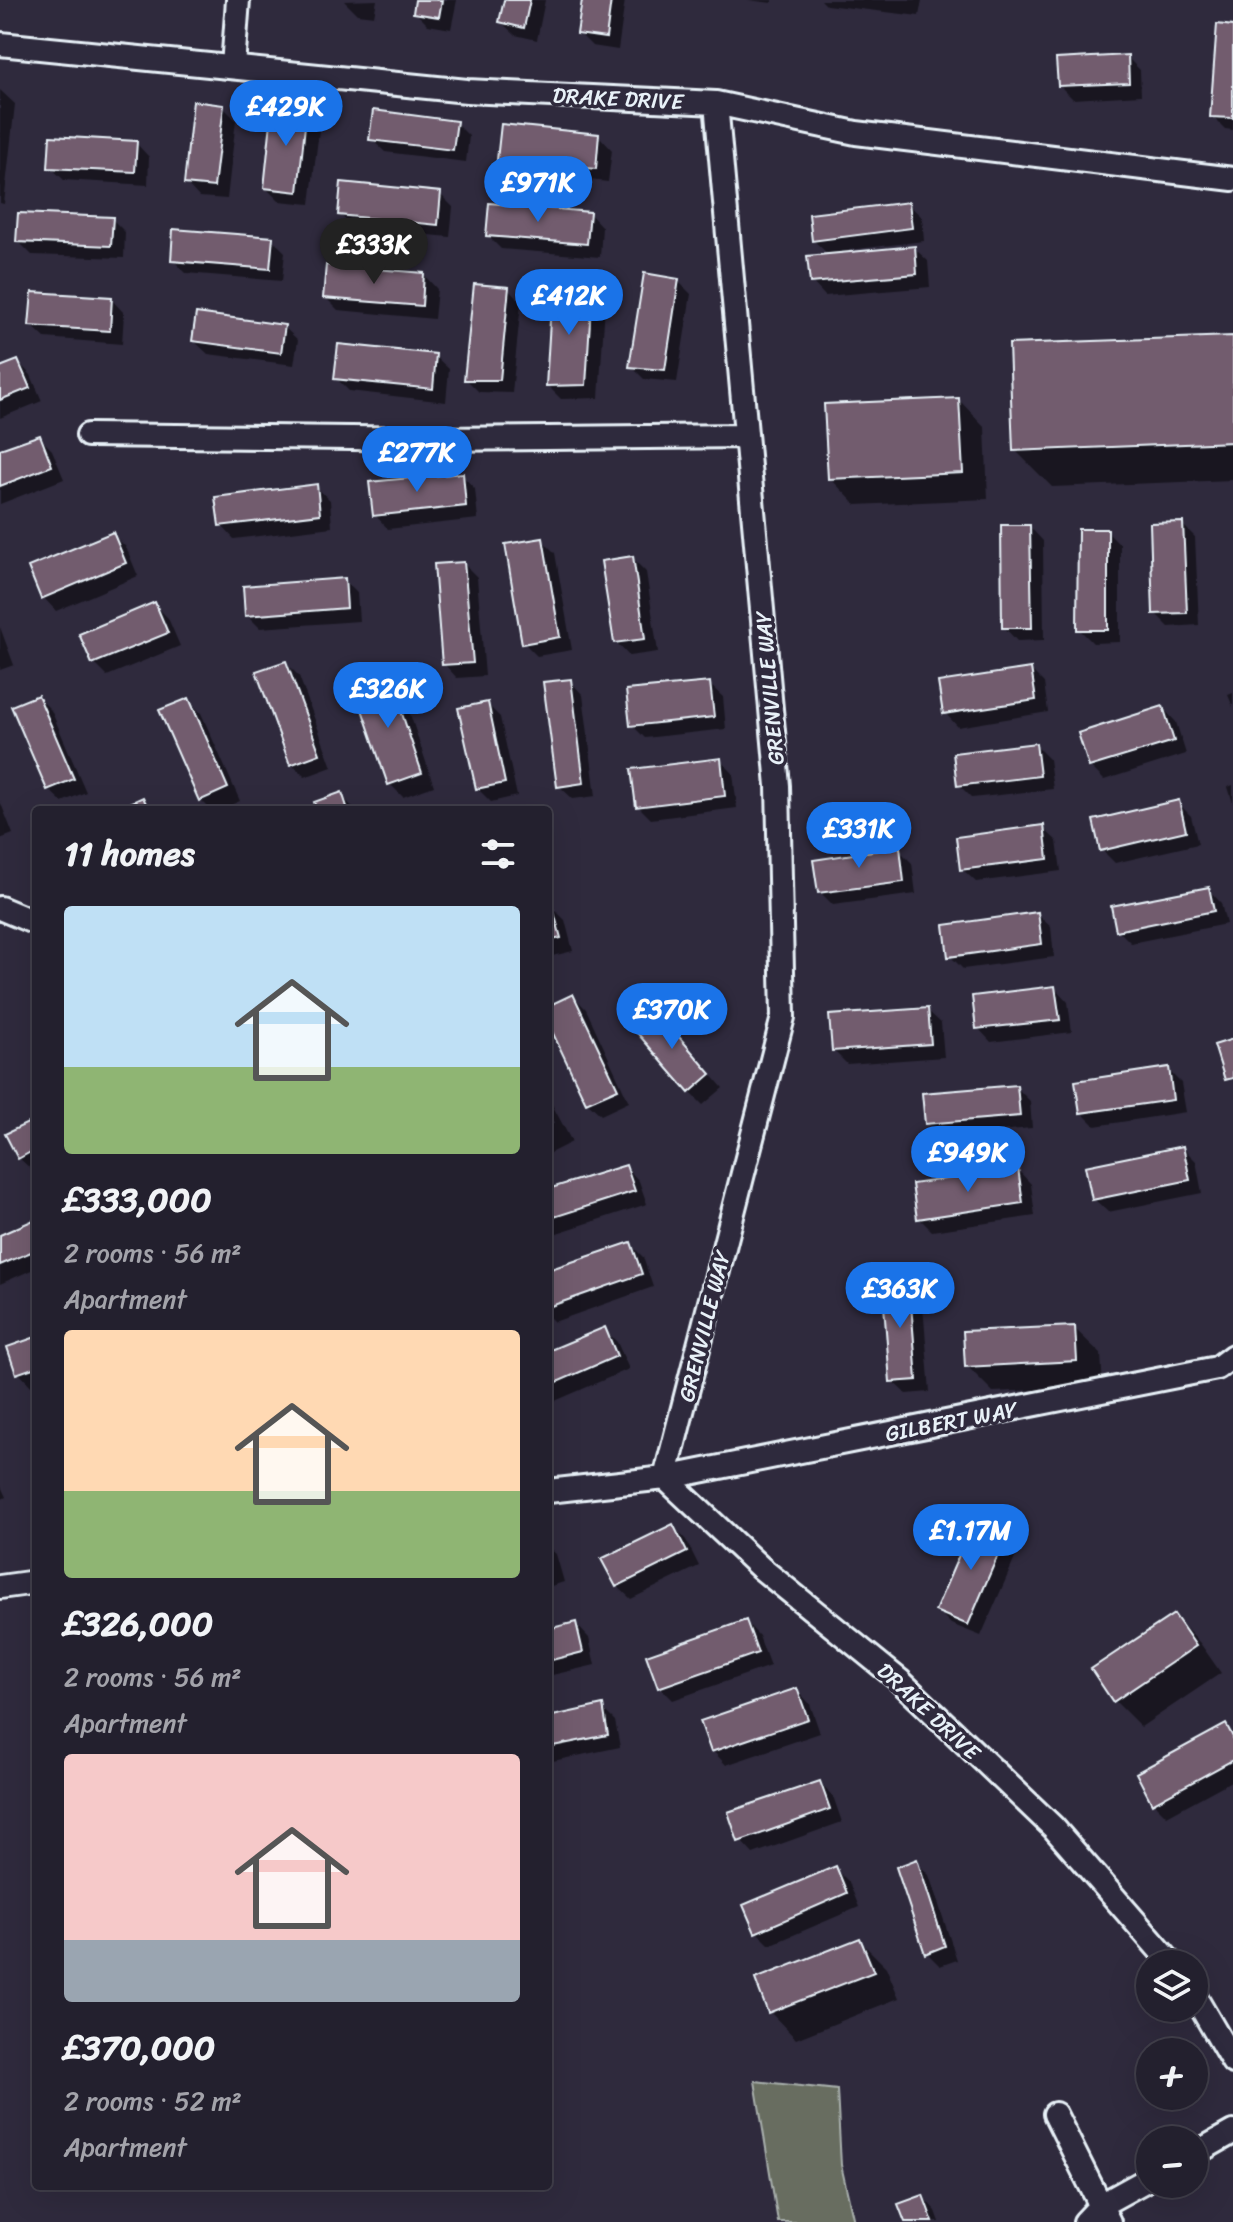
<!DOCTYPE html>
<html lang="en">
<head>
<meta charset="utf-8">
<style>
	:root { --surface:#23202e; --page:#2f2d3a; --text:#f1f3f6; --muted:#a3a3aa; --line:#403e4a; --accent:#1a73e8 }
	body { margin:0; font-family:Sriracha,sans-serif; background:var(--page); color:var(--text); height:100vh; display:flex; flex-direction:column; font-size:30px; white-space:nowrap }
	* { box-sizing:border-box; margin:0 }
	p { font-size:26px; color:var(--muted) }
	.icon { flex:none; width:44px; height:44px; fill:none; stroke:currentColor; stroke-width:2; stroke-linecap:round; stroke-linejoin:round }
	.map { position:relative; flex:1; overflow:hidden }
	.drawer { position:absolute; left:32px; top:806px; width:520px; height:1384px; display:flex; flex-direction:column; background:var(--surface); border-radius:8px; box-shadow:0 8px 32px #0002,0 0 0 2px var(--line) }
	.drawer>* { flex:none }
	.buttons { position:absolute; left:1136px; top:1950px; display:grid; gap:16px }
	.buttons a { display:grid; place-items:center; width:72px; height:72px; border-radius:50%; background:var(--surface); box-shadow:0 8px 32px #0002,0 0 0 2px var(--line); font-size:40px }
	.price { position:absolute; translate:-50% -68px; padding:0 18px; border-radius:28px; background:var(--accent); color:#fff; font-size:26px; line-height:52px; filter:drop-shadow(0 2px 4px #0008) }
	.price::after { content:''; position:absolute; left:50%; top:48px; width:24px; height:18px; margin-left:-12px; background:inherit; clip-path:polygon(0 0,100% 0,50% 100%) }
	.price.selected { background:#222; color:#fff }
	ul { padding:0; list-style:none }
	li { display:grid; align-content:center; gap:16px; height:424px; padding:0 32px }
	li span { display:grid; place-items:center; height:248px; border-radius:8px; color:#555 }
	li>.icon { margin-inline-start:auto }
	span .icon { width:144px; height:144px; fill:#fffc; stroke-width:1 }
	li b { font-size:34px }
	h2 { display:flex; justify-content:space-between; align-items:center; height:96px; padding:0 32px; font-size:34px }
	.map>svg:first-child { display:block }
</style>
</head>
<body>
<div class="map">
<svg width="1233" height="2222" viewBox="0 0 1233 2222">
	<rect width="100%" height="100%" fill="#2f2a3d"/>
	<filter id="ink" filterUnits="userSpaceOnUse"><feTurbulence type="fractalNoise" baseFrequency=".0125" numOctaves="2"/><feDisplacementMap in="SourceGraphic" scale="16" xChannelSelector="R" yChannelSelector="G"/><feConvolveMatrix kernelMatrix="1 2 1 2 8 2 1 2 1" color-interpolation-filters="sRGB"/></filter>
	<g filter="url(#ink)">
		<path fill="#676d60" stroke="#a8afac" stroke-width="2" d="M 755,2081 L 837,2090 L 841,2165 L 854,2222 L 778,2222 Z"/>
		<path fill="#0007" d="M 377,0 L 374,16 L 357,14 L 344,1 Z
			M 418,0 L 457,0 L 451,29 L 428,25 L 415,12 Z
			M 506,0 L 545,0 L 537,40 L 515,35 L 501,22 Z
			M 584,0 L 625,0 L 618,50 L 592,46 L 579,33 Z
			M 748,0 L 772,0 L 772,3 Z
			M 821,0 L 922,0 L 919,16 L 826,5 Z
			M 1233,28 L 1233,130 L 1225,129 L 1212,116 Z
			M 1127,57 L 1140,70 L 1141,95 L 1073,99 L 1059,85 Z
			M 0,90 L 15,104 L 4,204 L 0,203 Z
			M 223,107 L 236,120 L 227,199 L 199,197 L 186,183 Z
			M 306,109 L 320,122 L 310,204 L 279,201 L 266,188 Z
			M 456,123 L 469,136 L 466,162 L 385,152 L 371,139 Z
			M 599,136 L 612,150 L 608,182 L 513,172 L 499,159 Z
			M 136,143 L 149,157 L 148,185 L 64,180 L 50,167 Z
			M 440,194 L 453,207 L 450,237 L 353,228 L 340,214 Z
			M 908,204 L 922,217 L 924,241 L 849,250 L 849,254 L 914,248 L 928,261 L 930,287 L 825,296 L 812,282 L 830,256 L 813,240 Z
			M 589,213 L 602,227 L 600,257 L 501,249 L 488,236 Z
			M 112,219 L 125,232 L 124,258 L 32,255 L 18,241 Z
			M 272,239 L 285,252 L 282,281 L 186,273 L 173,260 Z
			M 424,275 L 437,289 L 434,319 L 338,310 L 325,297 Z
			M 678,281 L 691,294 L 677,382 L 644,379 L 631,366 Z
			M 508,289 L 521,303 L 512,393 L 479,392 L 466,379 Z
			M 591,291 L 605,305 L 599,398 L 561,399 L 548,386 Z
			M 111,299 L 124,313 L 122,344 L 45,338 L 31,325 Z
			M 284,327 L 298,340 L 294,365 L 208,354 L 194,341 Z
			M 1233,338 L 1233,480 L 1052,487 L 1015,450 Z
			M 435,356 L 449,369 L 446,402 L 349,391 L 336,378 Z
			M 18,362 L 31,375 L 42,401 L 0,418 L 0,369 Z
			M 959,400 L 985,427 L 988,499 L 856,505 L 830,478 Z
			M 39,437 L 52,450 L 64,479 L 0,504 L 0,451 Z
			M 462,475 L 475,489 L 478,519 L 388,529 L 375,515 Z
			M 316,487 L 330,500 L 332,527 L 234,539 L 221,525 Z
			M 1182,524 L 1195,537 L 1199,625 L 1169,627 L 1155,613 Z
			M 1030,527 L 1043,541 L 1044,640 L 1017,641 L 1004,627 Z
			M 1107,531 L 1120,544 L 1120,642 L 1093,643 L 1079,629 Z
			M 112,534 L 126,547 L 138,576 L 56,611 L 43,597 Z
			M 542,540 L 555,553 L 572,650 L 537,656 L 524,643 Z
			M 632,558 L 646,572 L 658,652 L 629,656 L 616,642 Z
			M 464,564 L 477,577 L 485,676 L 457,678 L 444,664 Z
			M 344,580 L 357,593 L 359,621 L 260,628 L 247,615 Z
			M 155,605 L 168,618 L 180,646 L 107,676 L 94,663 Z
			M 0,627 L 14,665 L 0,670 Z
			M 286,663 L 299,676 L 332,767 L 305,777 L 292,764 Z
			M 1031,670 L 1044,683 L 1048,712 L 958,727 L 945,713 Z
			M 388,677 L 402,690 L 434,786 L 403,797 L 390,784 Z
			M 570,681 L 583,695 L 596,796 L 573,799 L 559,786 Z
			M 709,684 L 723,697 L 726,729 L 645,738 L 632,725 Z
			M 1233,693 L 1233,707 L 1228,695 Z
			M 38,697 L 51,710 L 86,792 L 62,802 L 48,789 Z
			M 188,700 L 201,713 L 240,801 L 219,810 L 211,810 L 200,799 Z
			M 487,704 L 500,717 L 517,796 L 491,802 L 477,788 Z
			M 1163,708 L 1176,722 L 1186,754 L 1104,780 L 1090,766 Z
			M 1035,745 L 1049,759 L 1053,789 L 972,798 L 959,785 Z
			M 720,760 L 733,773 L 737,808 L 651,819 L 638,806 Z
			M 1233,785 L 1233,803 L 1228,787 Z
			M 341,795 L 355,810 L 319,810 Z
			M 0,801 L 13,834 L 0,839 Z
			M 1178,803 L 1191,816 L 1198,844 L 1115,863 L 1102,850 Z
			M 1043,828 L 1057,841 L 1061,871 L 976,882 L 962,869 Z
			M 899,850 L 912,863 L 916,894 L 833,905 L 820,892 Z
			M 1208,889 L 1221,903 L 1226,924 L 1131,943 L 1118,930 Z
			M 552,907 L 565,920 L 573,951 L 548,957 L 548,908 Z
			M 1037,914 L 1051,927 L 1054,957 L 963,969 L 950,956 Z
			M 1055,988 L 1068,1002 L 1072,1032 L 991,1042 L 978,1028 Z
			M 573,996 L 586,1009 L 629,1102 L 601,1115 L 587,1102 L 548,1018 L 548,1008 Z
			M 927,1010 L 941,1023 L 944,1057 L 847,1064 L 834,1051 Z
			M 668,1024 L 723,1088 L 703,1105 L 690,1092 Z
			M 1168,1070 L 1181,1083 L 1186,1112 L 1095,1126 L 1081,1112 Z
			M 1016,1087 L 1030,1101 L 1032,1128 L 940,1136 L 926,1123 Z
			M 548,1097 L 572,1142 L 548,1154 L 548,1120 L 551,1125 L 554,1123 L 548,1111 Z
			M 36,1121 L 36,1169 L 33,1171 L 19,1158 Z
			M 1183,1148 L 1196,1161 L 1202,1193 L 1108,1212 L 1094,1199 Z
			M 626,1167 L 639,1181 L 647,1204 L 554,1234 L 548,1228 L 548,1191 Z
			M 1018,1170 L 1031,1184 L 1035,1216 L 932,1231 L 919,1218 Z
			M 36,1221 L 36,1268 L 0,1284 L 0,1237 Z
			M 630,1244 L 643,1257 L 653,1287 L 554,1322 L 548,1316 L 548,1272 Z
			M 908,1280 L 922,1293 L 930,1392 L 906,1394 L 892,1381 Z
			M 1074,1328 L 1101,1354 L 1103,1387 L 993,1392 L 967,1366 Z
			M 604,1329 L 617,1342 L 629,1369 L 548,1404 L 548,1353 Z
			M 36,1339 L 36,1384 L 31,1386 L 18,1372 Z
			M 0,1484 L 6,1497 L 0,1500 Z
			M 673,1526 L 686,1540 L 699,1566 L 631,1599 L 617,1586 Z
			M 1006,1536 L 1019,1549 L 981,1636 L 951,1624 L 938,1611 Z
			M 548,1547 L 556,1554 L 564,1582 L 548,1587 Z
			M 1174,1616 L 1200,1643 L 1221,1673 L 1141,1727 L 1115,1701 L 1094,1670 Z
			M 746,1622 L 759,1636 L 770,1666 L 673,1700 L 660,1687 Z
			M 576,1624 L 589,1638 L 595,1665 L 548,1676 L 548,1631 Z
			M 797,1690 L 810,1704 L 820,1733 L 726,1765 L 713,1751 L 703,1722 Z
			M 602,1708 L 615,1721 L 620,1747 L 548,1762 L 548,1719 Z
			M 1226,1727 L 1233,1734 L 1233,1780 L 1167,1816 L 1154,1803 Z
			M 819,1783 L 833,1796 L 842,1822 L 753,1854 L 740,1840 Z
			M 916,1862 L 929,1875 L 957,1960 L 940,1966 L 926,1952 Z
			M 835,1868 L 849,1882 L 859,1907 L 770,1945 L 757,1932 Z
			M 860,1941 L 886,1967 L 899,1998 L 796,2039 L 770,2012 Z
			M 923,2197 L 936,2211 L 940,2222 L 907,2222 Z"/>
		<path fill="#725b6e" stroke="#e8f1f8" stroke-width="2" d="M 415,0 L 442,0 L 439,17 L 413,13 Z
			M 504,0 L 530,0 L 524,28 L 499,22 Z
			M 582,0 L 611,0 L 606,38 L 577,34 Z
			M 1217,24 L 1233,26 L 1233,118 L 1210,117 Z
			M 1128,55 L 1129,83 L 1058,86 L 1056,59 Z
			M 193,101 L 224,105 L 214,187 L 184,184 Z
			M 273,103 L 307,107 L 298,192 L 264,188 Z
			M 373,110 L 457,121 L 453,150 L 369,140 Z
			M 501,124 L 599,134 L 596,169 L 497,160 Z
			M 50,136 L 137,141 L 135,172 L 48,168 Z
			M 341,182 L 441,192 L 438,225 L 338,215 Z
			M 909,202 L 912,228 L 812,241 L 809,214 Z
			M 489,203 L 590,212 L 587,244 L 486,236 Z
			M 18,213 L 113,217 L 111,246 L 16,242 Z
			M 173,229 L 273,237 L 270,269 L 171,261 Z
			M 915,246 L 917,274 L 810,283 L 807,256 Z
			M 326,265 L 424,273 L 422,306 L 323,298 Z
			M 644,273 L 679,279 L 665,370 L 629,367 Z
			M 474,284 L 509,287 L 500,380 L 464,380 Z
			M 552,288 L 592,289 L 586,385 L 546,386 Z
			M 32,292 L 112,297 L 110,331 L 29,326 Z
			M 196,313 L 285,325 L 281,353 L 192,341 Z
			M 1233,336 L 1233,442 L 1013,451 L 1009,344 Z
			M 338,344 L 436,354 L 433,389 L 334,379 Z
			M 18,360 L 30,388 L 0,400 L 0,367 Z
			M 959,398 L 963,473 L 828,479 L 824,404 Z
			M 40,435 L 52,466 L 0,486 L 0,449 Z
			M 463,473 L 466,506 L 373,516 L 369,482 Z
			M 317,484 L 320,514 L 219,526 L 215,497 Z
			M 1183,522 L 1187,613 L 1153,614 L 1150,523 Z
			M 1001,525 L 1030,525 L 1032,628 L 1002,628 Z
			M 1078,529 L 1108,529 L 1108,630 L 1077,630 Z
			M 113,532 L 126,563 L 41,599 L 28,567 Z
			M 543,538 L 560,637 L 522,644 L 505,544 Z
			M 633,556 L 645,639 L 614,643 L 601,561 Z
			M 464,562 L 473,663 L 442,665 L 434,564 Z
			M 345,578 L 347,608 L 245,616 L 243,586 Z
			M 155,602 L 168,633 L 92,664 L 79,634 Z
			M 286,661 L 320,754 L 290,765 L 256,671 Z
			M 1031,668 L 1036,700 L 943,714 L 938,682 Z
			M 389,675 L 422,773 L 388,785 L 354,686 Z
			M 571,679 L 584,783 L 557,787 L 543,682 Z
			M 710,682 L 714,717 L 630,726 L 626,690 Z
			M 38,695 L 74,779 L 47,790 L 11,706 Z
			M 189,698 L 228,788 L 199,801 L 159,710 Z
			M 488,702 L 505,783 L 476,789 L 458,708 Z
			M 1163,706 L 1174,741 L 1089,767 L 1078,733 Z
			M 1036,743 L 1040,776 L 957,786 L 953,753 Z
			M 721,758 L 725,796 L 636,807 L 631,769 Z
			M 342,792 L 348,810 L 317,810 L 314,802 Z
			M 143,797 L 149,810 L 115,810 Z
			M 1179,800 L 1186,831 L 1100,851 L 1093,820 Z
			M 1044,825 L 1048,859 L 960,870 L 956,837 Z
			M 900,847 L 904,882 L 818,893 L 813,860 Z
			M 1209,887 L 1214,911 L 1116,931 L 1111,906 Z
			M 552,905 L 561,938 L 548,941 L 548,906 Z
			M 1038,912 L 1042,944 L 948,957 L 944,925 Z
			M 1055,986 L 1060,1020 L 976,1029 L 972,996 Z
			M 573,994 L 618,1089 L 586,1103 L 548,1023 L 548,1006 Z
			M 928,1008 L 931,1044 L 832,1051 L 829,1015 Z
			M 655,1009 L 711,1074 L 689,1093 L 633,1028 Z
			M 1233,1039 L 1233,1078 L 1225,1080 L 1214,1045 Z
			M 1169,1067 L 1173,1100 L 1080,1113 L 1075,1081 Z
			M 1017,1085 L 1020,1116 L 925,1124 L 922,1093 Z
			M 36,1119 L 36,1149 L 18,1159 L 5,1134 Z
			M 1183,1146 L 1190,1180 L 1092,1200 L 1085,1166 Z
			M 626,1165 L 635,1191 L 548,1219 L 548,1189 Z
			M 1018,1168 L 1023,1203 L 917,1219 L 912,1184 Z
			M 36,1219 L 36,1250 L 0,1265 L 0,1235 Z
			M 631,1242 L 642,1274 L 548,1307 L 548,1270 Z
			M 909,1278 L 917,1380 L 890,1382 L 882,1280 Z
			M 1075,1326 L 1077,1361 L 965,1367 L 963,1331 Z
			M 605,1327 L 617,1356 L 548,1386 L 548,1351 Z
			M 36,1337 L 36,1367 L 16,1374 L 7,1347 Z
			M 974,1520 L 1007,1534 L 968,1625 L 935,1611 Z
			M 673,1524 L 687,1552 L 616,1587 L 601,1559 Z
			M 1174,1614 L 1196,1646 L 1113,1702 L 1091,1669 Z
			M 746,1620 L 758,1653 L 658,1688 L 646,1655 Z
			M 576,1622 L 583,1652 L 548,1661 L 548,1629 Z
			M 797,1688 L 808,1719 L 711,1752 L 700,1721 Z
			M 603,1705 L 608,1735 L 548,1747 L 548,1717 Z
			M 1226,1724 L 1233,1737 L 1233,1760 L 1152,1804 L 1136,1773 Z
			M 820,1781 L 830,1809 L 738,1842 L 728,1812 Z
			M 917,1859 L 945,1946 L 925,1954 L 896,1867 Z
			M 836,1866 L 847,1893 L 755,1933 L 743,1905 Z
			M 860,1938 L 874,1972 L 768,2013 L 755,1979 Z
			M 923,2195 L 933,2222 L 905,2222 L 898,2204 Z"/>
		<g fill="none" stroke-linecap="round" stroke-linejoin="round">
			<defs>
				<path id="lane" d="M 0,44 L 467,91 L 716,103 L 856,133 L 1233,179
					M 233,66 L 238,0
					M 88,435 L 435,439 L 746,436
					M 0,908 L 36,923
					M 665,1478 L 761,1568 L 899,1680 L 1053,1827 L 1172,1964
					M 665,1478 L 1217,1368 L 1233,1356
					M 548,1491 L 665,1478 L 783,1017 L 778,786 L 716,103
					M 0,1587 L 36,1582
					M 1194,1995 L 1233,2062
					M 1055,2114 L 1109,2222
					M 1194,2154 L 1233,2132
					M 1085,2222 L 1101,2205 L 1150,2178"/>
			</defs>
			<use href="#lane" stroke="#e8f1f8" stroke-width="28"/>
			<use href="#lane" stroke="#2f2a3d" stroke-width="22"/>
		</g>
	</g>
	<g text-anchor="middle" stroke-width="7" stroke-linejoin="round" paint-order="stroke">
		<g font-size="22" fill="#e8f1f8" stroke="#2f2a3d">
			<text transform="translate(618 98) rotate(3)" y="8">DRAKE DRIVE</text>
			<text transform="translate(769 688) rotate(-95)" y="8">GRENVILLE WAY</text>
			<text transform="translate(704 1326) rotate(-76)" y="8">GRENVILLE WAY</text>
			<text transform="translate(951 1421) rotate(-11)" y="8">GILBERT WAY</text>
			<text transform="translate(929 1711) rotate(43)" y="8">DRAKE DRIVE</text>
		</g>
	</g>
</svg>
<div class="buttons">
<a><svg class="icon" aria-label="layers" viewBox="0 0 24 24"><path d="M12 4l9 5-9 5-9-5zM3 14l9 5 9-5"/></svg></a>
<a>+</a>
<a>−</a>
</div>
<b class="price" style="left:286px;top:148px">£429K</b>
<b class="price" style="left:538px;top:224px">£971K</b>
<b class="price selected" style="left:374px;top:286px">£333K</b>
<b class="price" style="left:569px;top:337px">£412K</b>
<b class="price" style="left:417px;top:494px">£277K</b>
<b class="price" style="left:388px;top:730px">£326K</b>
<b class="price" style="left:859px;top:870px">£331K</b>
<b class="price" style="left:672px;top:1051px">£370K</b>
<b class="price" style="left:968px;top:1194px">£949K</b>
<b class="price" style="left:900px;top:1330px">£363K</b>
<b class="price" style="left:971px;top:1572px">£1.17M</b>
<section class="drawer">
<h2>11 homes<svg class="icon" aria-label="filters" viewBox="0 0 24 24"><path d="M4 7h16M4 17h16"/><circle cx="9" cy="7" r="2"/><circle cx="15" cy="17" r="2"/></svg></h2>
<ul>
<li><span style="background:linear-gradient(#bfe0f5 65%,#8fb573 0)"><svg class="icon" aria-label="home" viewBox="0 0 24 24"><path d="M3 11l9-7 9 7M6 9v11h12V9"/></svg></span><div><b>£333,000</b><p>2 rooms · 56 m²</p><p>Apartment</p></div></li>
<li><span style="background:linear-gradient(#ffd9b3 65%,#8fb573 0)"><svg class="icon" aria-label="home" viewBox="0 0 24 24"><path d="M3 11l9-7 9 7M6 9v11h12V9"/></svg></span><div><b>£326,000</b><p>2 rooms · 56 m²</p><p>Apartment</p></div></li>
<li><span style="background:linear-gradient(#f6c9c9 75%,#9aa5b1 0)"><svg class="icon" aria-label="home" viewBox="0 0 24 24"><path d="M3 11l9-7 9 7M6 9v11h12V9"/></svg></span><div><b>£370,000</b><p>2 rooms · 52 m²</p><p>Apartment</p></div></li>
</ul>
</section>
</div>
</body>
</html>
